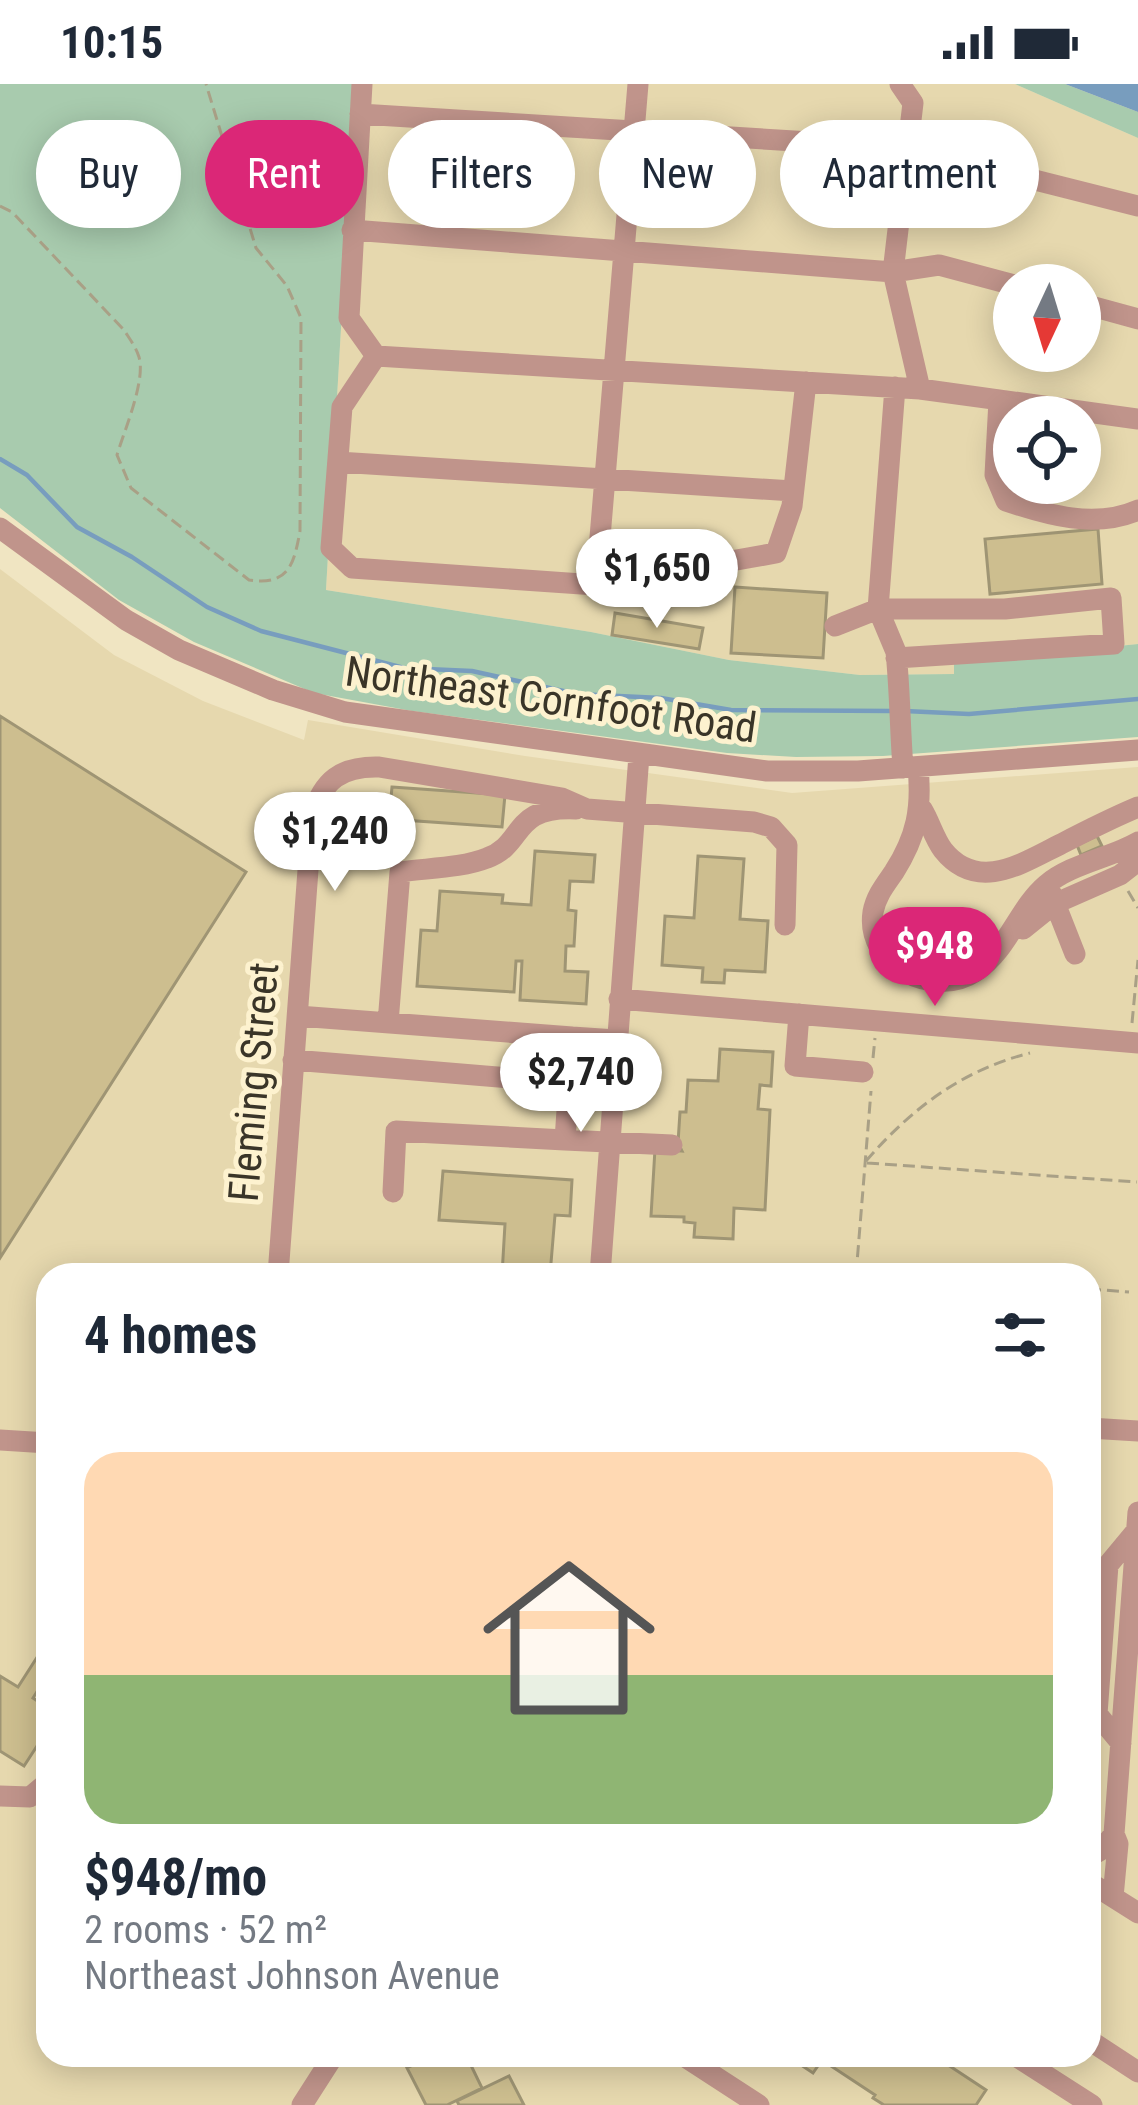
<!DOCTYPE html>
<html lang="en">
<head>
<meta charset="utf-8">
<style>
	:root { --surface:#fff; --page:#f6f6f7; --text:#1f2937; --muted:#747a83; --accent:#db2777 }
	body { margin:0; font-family:"Roboto Condensed",sans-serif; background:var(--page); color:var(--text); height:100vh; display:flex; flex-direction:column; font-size:45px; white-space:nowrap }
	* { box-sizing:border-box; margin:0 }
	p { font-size:39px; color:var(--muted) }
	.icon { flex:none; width:66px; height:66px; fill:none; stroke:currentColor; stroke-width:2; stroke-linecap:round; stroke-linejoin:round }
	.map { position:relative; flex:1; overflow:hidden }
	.drawer { position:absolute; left:36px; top:1179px; width:1065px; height:804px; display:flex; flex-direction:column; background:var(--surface); border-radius:36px; box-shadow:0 6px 30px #0003 }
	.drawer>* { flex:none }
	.guide { position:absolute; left:36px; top:36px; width:1068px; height:108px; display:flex; gap:24px }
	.needle { width:78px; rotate:184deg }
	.controls { position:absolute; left:993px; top:180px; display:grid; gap:24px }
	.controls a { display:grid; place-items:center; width:108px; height:108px; border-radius:50%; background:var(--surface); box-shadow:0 6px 30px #0003; font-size:60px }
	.price { position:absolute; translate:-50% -102px; padding:0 27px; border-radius:42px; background:#fff; color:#222; font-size:39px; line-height:78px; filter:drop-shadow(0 3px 6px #0008) }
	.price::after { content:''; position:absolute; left:50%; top:72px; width:36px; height:27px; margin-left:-18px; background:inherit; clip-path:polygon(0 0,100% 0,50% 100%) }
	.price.active { background:var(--accent); color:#fff }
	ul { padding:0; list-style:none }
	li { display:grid; align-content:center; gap:24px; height:636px; padding:0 48px }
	li span { display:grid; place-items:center; height:372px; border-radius:36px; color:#555 }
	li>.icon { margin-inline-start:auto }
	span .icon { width:216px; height:216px; fill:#fffc; stroke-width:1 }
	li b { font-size:51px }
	h2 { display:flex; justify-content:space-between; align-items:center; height:144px; padding:0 48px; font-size:51px }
	.tag { padding:0 42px; border-radius:54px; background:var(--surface); box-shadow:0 6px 30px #0003; font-size:42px; line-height:108px }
	.tag.active { background:var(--accent); color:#fff }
	.status { display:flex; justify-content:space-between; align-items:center; height:84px; padding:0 60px; background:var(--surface); direction:ltr }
	.status svg { height:33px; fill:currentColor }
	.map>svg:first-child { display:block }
</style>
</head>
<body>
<div class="status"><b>10:15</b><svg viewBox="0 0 49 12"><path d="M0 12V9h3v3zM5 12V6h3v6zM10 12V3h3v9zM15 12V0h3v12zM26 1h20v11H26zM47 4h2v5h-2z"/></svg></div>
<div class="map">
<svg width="1138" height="2021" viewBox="0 0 1138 2021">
	<rect width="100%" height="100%" fill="#f0e5c2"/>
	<path fill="#e6d8ae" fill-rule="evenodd" d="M 355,0 L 1015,0 L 1138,54 L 1138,560 L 955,579 L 955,590 L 860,591 L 729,576 L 591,548 L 326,506 ZM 1014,201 L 1080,201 L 1080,267 L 1014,267 ZM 1014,333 L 1080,333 L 1080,399 L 1014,399 Z
		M 0,485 L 114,571 L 203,617 L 304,656 L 308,636 L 525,672 L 792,709 L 1138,683 L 1138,2021 L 0,2021 ZM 48,1191 L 1089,1191 L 1089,1971 L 48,1971 Z"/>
	<path fill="#a8cbae" d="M 0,0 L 355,0 L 326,506 L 591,548 L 729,576 L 860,591 L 954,590 L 954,579 L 1138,560 L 1138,653 L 883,672 L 796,673 L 727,669 L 412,627 L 314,609 L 194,558 L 119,516 L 0,424 Z
		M 1015,0 L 1065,0 L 1138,28 L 1138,54 Z"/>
	<path fill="#789dbe" d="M 1065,0 L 1138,0 L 1138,28 Z"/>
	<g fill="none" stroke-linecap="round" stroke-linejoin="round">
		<path stroke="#789dbe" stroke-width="4.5" d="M 0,375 L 27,391 L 77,443 L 132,473 L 207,523 L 261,547 L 404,584 L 472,587 L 577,610 L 661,614 L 731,626 L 893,627
			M 905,627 L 969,630 L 1138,615"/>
	</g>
	<path fill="#cdbe8f" stroke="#9f9574" stroke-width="3" d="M 1098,445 L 1102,500 L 990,510 L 985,455 Z
		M 735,503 L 827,509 L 823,574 L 731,569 Z
		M 615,529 L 703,544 L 699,565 L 612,551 Z
		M 0,632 L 246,788 L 0,1174 Z
		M 392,703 L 505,711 L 502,743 L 389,735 Z
		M 1097,752 L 1102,762 L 1081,771 L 1077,761 Z
		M 535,767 L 595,771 L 593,798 L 570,797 L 568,826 L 576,827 L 574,862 L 566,862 L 565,887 L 588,888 L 586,920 L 520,916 L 522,877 L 516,877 L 514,908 L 417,902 L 421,846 L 437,847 L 440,807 L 503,811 L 502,819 L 531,821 Z
		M 698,772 L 744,775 L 740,835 L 768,837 L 765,888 L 725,886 L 724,899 L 702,898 L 703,884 L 662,881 L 665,832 L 694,834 Z
		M 720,965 L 773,968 L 771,1002 L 760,1001 L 758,1025 L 770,1026 L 765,1126 L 734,1124 L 733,1155 L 694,1153 L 695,1139 L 684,1138 L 684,1133 L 651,1132 L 655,1065 L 682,1067 L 678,1059 L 680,1028 L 686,1028 L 688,996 L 718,997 Z
		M 443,1087 L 572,1096 L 570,1132 L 555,1131 L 550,1191 L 502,1191 L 505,1140 L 439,1136 Z
		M 43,1564 L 48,1567 L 48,1590 L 33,1614 L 48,1624 L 48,1645 L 24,1682 L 0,1667 L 0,1592 L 18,1603 Z
		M 1089,1669 L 1096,1669 L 1095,1708 L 1089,1708 Z
		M 433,1971 L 466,1971 L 482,2004 L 447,2021 L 426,2021 L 407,1984 Z
		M 786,1971 L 933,1971 L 986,2006 L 976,2021 L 884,2021 L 873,2014 L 875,2011 L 822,1976 L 813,1989 Z
		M 509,1992 L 524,2021 L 459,2021 L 457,2017 Z"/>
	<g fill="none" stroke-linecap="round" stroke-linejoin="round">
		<path stroke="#a9a086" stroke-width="3" stroke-dasharray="12 6" stroke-linecap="butt" d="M 0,122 L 12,128 L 124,246 C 129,254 136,263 139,273 C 146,297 124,347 117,371 L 131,404 L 249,496 C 289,502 294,480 300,447 L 301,234 L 287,202 L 256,164 L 206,0
			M 1128,807 L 1138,824
			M 1132,939 L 1138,876
			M 873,974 L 875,954
			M 866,1077 C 911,1025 962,986 1030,969
			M 867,1079 L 1137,1098
			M 858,1189 L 892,1191
			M 856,1191 L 871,1007
			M 1089,1205 L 1129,1208"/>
		<path stroke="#c0948b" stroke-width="21" d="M 362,0 L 349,234 L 376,272
			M 360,30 L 908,64 L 1138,122
			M 352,146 L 893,188 L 939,181 L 1014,201
			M 1080,219 L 1138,235
			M 376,272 L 920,305 L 893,188 L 913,19 L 900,0
			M 376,272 L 342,323 L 331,464 L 352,484 L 596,501 L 776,469 L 792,422 L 806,298
			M 920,305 L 1138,335
			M 999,316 L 995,391 L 1006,417 C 1048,431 1095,445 1138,426
			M 338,378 L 793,407
			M 0,444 L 126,536 L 179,566 L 273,606 L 345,628 L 767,687 L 858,687 L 1138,666
			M 596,501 L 638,0
			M 835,542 L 878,525 L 895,303
			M 896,574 L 1114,560 L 1111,514 L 1005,525 L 878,525 L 896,568 C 900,607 900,645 903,684
			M 918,683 C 922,724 917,752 894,788 C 885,801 876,812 873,828 C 865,881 934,916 976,887 C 1008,866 1018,825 1046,801 C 1070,780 1110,774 1138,758
			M 922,725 C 930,738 934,754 943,766 C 978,810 1024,778 1061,760 C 1086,747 1112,734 1138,723
			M 1051,809 L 1075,870
			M 1023,845 L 1054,820 L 1120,791 L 1138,777
			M 619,915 L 1138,959
			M 799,930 L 795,982 L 863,988
			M 298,932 L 572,953
			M 388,939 L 400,788 C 428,784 462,784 487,774 C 526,760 510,722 576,725
			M 616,956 L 572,953 L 565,1056 L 672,1061
			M 293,976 L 569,999
			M 393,1108 L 396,1047 L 565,1056
			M 278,1191 L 312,732 C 323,696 341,682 379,683 L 562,714 L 587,725 L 754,738 L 771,743 L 787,761 L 785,841
			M 600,1191 L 639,671
			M 1089,1344 L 1138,1347
			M 0,1356 L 48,1359
			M 1121,1659 L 1097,1630 L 1108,1481 L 1137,1446
			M 0,1712 L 30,1713 L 48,1698
			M 1089,1773 L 1101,1766 L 1114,1750 L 1138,1428
			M 1089,1798 L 1138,1829
			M 1113,1813 L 1118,1760 L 1114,1750
			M 1089,1956 L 1138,1988
			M 682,1971 L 759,2021
			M 1014,1971 L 1092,2021
			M 302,2021 L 334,1971"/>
	</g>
	<g text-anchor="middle" stroke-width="10" stroke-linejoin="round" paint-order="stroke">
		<g font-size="42" fill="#3a3528" stroke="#fdf2cf">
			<text transform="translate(551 615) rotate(8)" y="15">Northeast Cornfoot Road</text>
			<text transform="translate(253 998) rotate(-85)" y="15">Fleming Street</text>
		</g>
	</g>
</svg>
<div class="controls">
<a><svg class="needle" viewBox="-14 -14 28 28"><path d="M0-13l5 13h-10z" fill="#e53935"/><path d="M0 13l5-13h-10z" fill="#747a83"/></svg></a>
<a><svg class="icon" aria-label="locate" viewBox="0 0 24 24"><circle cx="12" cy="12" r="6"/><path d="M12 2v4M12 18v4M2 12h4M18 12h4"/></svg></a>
</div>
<b class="price" style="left:657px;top:547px">$1,650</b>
<b class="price" style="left:335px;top:810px">$1,240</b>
<b class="price active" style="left:935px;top:925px">$948</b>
<b class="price" style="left:581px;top:1051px">$2,740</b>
<div class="guide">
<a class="tag">Buy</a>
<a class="tag active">Rent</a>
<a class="tag">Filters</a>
<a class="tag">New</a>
<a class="tag">Apartment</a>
</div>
<section class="drawer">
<h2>4 homes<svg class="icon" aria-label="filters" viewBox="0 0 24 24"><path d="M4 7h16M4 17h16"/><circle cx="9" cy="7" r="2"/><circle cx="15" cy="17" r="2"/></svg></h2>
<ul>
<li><span style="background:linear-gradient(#ffd9b3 60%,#8fb573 0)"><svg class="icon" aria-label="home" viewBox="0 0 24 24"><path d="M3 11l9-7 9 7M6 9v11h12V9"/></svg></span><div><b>$948/mo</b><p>2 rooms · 52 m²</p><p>Northeast Johnson Avenue</p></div></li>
</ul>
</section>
</div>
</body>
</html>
